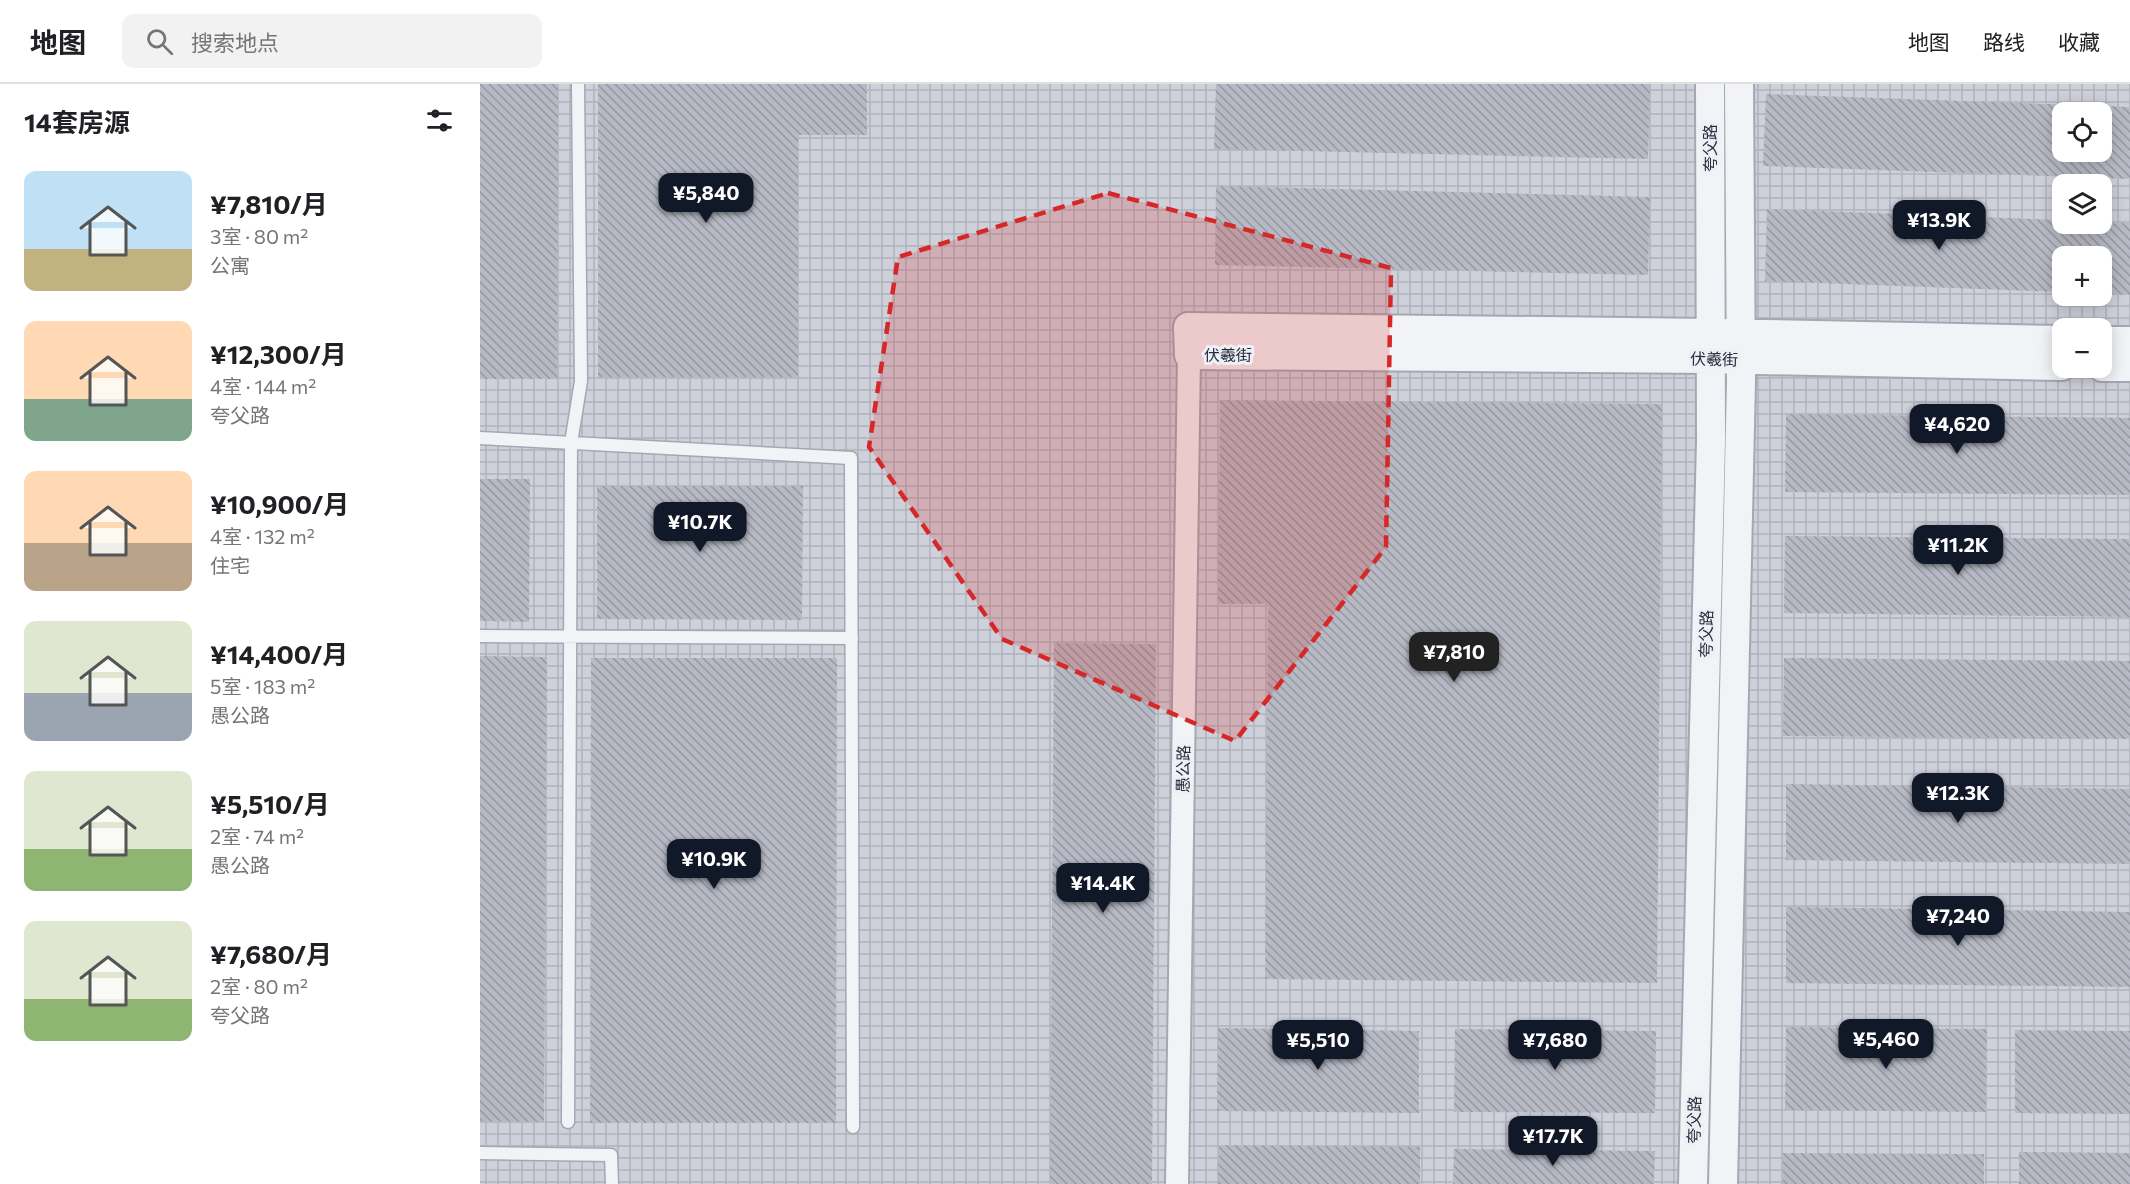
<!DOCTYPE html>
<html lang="zh">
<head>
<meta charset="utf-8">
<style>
	:root { --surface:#fff; --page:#f2f2f2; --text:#202124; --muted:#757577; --line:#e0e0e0; --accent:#111827 }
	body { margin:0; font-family:Commissioner,"Noto Sans SC",sans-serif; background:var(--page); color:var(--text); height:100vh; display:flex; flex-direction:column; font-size:22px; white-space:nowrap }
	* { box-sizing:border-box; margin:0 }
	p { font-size:20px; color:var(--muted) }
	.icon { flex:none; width:33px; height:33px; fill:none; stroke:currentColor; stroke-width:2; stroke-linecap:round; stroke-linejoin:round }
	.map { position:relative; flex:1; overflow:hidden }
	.drawer { display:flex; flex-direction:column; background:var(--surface); width:480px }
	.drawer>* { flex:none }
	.tools { position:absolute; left:1572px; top:18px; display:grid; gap:12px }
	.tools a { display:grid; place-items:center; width:60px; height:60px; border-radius:12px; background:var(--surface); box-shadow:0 3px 15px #0003; font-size:30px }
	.price { position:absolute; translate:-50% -51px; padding:0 14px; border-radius:12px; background:var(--accent); color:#fff; font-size:20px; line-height:39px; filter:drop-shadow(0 2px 3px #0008) }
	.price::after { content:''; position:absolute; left:50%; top:36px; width:18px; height:14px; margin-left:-9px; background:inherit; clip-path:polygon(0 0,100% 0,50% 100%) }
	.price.current { background:#222; color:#fff }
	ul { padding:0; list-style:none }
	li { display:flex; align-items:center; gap:18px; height:150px; padding:0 24px }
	li span { display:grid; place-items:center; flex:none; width:168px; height:120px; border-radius:12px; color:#555 }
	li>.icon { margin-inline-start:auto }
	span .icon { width:72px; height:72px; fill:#fffc; stroke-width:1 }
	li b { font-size:26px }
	h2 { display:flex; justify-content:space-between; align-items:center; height:72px; padding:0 24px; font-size:26px }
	header { display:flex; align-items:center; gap:36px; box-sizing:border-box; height:84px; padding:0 30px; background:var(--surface); border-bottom:2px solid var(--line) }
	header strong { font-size:28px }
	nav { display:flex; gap:33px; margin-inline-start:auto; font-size:21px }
	.search { width:420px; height:54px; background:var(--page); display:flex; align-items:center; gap:15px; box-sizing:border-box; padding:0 21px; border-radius:12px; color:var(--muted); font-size:22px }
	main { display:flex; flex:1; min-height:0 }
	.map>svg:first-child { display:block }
</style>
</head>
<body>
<header>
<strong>地图</strong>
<div class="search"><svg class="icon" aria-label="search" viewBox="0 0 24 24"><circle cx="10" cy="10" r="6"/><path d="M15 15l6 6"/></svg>搜索地点</div>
<nav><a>地图</a><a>路线</a><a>收藏</a></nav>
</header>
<main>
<section class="drawer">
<h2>14套房源<svg class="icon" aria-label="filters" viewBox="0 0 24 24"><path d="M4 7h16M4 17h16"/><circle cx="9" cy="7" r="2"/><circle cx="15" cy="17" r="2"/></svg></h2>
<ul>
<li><span style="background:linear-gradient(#bfe0f5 65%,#c2b280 0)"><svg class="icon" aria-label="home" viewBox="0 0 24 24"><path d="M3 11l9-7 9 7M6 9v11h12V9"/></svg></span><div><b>¥7,810/月</b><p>3室 · 80 m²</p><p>公寓</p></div></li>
<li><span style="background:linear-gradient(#ffd9b3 65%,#7fa58c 0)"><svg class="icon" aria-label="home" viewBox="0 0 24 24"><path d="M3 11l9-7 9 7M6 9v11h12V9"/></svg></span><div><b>¥12,300/月</b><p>4室 · 144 m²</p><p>夸父路</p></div></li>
<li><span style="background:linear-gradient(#ffd9b3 60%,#b9a48a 0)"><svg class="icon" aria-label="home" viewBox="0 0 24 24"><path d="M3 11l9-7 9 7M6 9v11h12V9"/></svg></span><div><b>¥10,900/月</b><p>4室 · 132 m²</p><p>住宅</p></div></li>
<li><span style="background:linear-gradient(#dfe7d0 60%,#9aa5b1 0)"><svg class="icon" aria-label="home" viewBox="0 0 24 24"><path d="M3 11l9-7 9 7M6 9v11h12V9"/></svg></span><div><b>¥14,400/月</b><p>5室 · 183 m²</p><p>愚公路</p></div></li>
<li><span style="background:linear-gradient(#dfe7d0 65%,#8fb573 0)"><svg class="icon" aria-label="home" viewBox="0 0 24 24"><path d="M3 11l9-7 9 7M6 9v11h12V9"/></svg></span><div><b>¥5,510/月</b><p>2室 · 74 m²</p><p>愚公路</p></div></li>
<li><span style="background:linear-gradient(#dfe7d0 65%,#8fb573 0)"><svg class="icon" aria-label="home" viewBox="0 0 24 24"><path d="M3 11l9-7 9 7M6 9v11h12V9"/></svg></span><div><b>¥7,680/月</b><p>2室 · 80 m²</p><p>夸父路</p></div></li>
</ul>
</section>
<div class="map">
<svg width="1650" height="1100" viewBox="0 0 1650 1100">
	<defs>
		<pattern id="industrial-grid" width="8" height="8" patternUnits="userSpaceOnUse" patternTransform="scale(1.5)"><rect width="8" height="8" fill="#ced0da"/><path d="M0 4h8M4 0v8" fill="none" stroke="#b1b3bc"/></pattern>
		<pattern id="building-back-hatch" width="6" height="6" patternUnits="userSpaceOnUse" patternTransform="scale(1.5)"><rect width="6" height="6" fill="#b7bac4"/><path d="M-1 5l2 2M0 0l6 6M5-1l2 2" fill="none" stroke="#9598a1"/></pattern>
	</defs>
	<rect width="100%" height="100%" fill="#e0e1e8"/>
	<path fill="url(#industrial-grid)" fill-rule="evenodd" d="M 0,0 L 1650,0 L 1650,1100 L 0,1100 ZM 1582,28 L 1622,28 L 1622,68 L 1582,68 ZM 1582,100 L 1622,100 L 1622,140 L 1582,140 ZM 1582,172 L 1622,172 L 1622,212 L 1582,212 ZM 1582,244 L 1622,244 L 1622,284 L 1582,284 Z"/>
	<path fill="url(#building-back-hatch)" fill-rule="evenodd" d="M 0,0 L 78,0 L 77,295 L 0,295 Z
		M 118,0 L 387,0 L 387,51 L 318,51 L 318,293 L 118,293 Z
		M 736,0 L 1170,0 L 1168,75 L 734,65 Z
		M 1286,10 L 1650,23 L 1650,95 L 1283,82 ZM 1582,28 L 1622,28 L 1622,68 L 1582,68 Z
		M 736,102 L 1170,113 L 1168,191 L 735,181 Z
		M 1287,125 L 1582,136 L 1582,140 L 1650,139 L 1650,211 L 1622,209 L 1622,172 L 1582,172 L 1582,208 L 1285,197 Z
		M 740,316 L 1182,320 L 1177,899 L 785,895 L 788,520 L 738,520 Z
		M 1306,330 L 1650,334 L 1650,411 L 1305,408 Z
		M 0,395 L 50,395 L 49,538 L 0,537 Z
		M 117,402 L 323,402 L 322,536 L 117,535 Z
		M 1305,452 L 1650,455 L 1650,533 L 1304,529 Z
		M 574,559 L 676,560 L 672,1100 L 570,1100 Z
		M 0,572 L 67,573 L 64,1038 L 0,1037 Z
		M 111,574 L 357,574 L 356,1039 L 110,1039 Z
		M 1304,574 L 1650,577 L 1650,655 L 1303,652 Z
		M 1306,700 L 1650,705 L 1650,780 L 1306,776 Z
		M 1306,823 L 1650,828 L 1650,903 L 1306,899 Z
		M 1306,943 L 1507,945 L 1506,1028 L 1305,1026 Z
		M 738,944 L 939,947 L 939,1029 L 737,1027 Z
		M 975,945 L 1176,947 L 1175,1029 L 974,1028 Z
		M 1535,946 L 1650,947 L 1650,1030 L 1535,1029 Z
		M 739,1061 L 940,1063 L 940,1100 L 738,1100 Z
		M 974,1065 L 1175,1067 L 1174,1100 L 973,1100 Z
		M 1539,1068 L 1650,1069 L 1650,1100 L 1539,1100 Z
		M 1303,1069 L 1504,1070 L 1504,1100 L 1303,1100 Z"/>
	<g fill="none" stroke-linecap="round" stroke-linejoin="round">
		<defs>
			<path id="service" d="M 0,354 L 371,374 L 373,1043
				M 0,552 L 372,554
				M 88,1038 L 91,359 L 101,297 L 98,0
				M 0,1069 L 131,1071 L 132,1100"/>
			<path id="minor" d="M 697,1100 L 709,271"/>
			<path id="tertiary" d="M 1582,256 L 1231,249 L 708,243 L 709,271 L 1231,275 L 1582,282
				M 1622,257 L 1650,257
				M 1622,283 L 1650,283
				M 1213,1100 L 1231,356 L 1230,0
				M 1243,1100 L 1261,297 L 1259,0"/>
		</defs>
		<use href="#service" stroke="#a5a7b2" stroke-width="15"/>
		<use href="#minor" stroke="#a5a7b2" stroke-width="26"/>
		<use href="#tertiary" stroke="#a5a7b2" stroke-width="32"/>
		<use href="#service" stroke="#f2f3f6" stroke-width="12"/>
		<use href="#minor" stroke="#f2f3f6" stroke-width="22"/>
		<use href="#tertiary" stroke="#f2f3f6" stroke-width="28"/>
	</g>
	<path fill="#d62828" fill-opacity="0.2" stroke="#d62828" stroke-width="4.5" stroke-dasharray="12 8" stroke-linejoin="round" d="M 628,109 L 911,184 L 906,463 L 755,657 L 522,555 L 389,363 L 418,173 Z"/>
	<g text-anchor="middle" stroke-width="6" stroke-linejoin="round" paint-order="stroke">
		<g font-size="16" fill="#292d3e" stroke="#eff0f5">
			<text transform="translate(1230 64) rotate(-90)" y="6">夸父路</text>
			<text x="748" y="277">伏羲街</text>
			<text transform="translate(1234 275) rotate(1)" y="6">伏羲街</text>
			<text transform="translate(1226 550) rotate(-89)" y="6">夸父路</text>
			<text transform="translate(703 685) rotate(-89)" y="6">愚公路</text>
			<text transform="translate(1214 1036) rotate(-89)" y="6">夸父路</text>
		</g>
	</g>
</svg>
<div class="tools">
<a><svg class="icon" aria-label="locate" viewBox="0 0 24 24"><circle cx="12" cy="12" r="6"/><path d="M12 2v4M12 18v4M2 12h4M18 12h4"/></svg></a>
<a><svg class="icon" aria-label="layers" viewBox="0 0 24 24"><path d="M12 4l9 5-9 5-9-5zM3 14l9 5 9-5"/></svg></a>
<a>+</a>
<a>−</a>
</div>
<b class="price" style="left:226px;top:140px">¥5,840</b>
<b class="price" style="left:1459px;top:167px">¥13.9K</b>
<b class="price" style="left:1477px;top:371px">¥4,620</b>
<b class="price" style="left:220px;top:469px">¥10.7K</b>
<b class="price" style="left:1478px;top:492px">¥11.2K</b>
<b class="price current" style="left:974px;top:599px">¥7,810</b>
<b class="price" style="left:1478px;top:740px">¥12.3K</b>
<b class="price" style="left:234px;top:806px">¥10.9K</b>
<b class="price" style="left:623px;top:830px">¥14.4K</b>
<b class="price" style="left:1478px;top:863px">¥7,240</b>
<b class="price" style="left:1406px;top:986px">¥5,460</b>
<b class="price" style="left:838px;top:987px">¥5,510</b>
<b class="price" style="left:1075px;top:987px">¥7,680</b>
<b class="price" style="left:1073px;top:1083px">¥17.7K</b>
</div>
</main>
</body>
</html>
